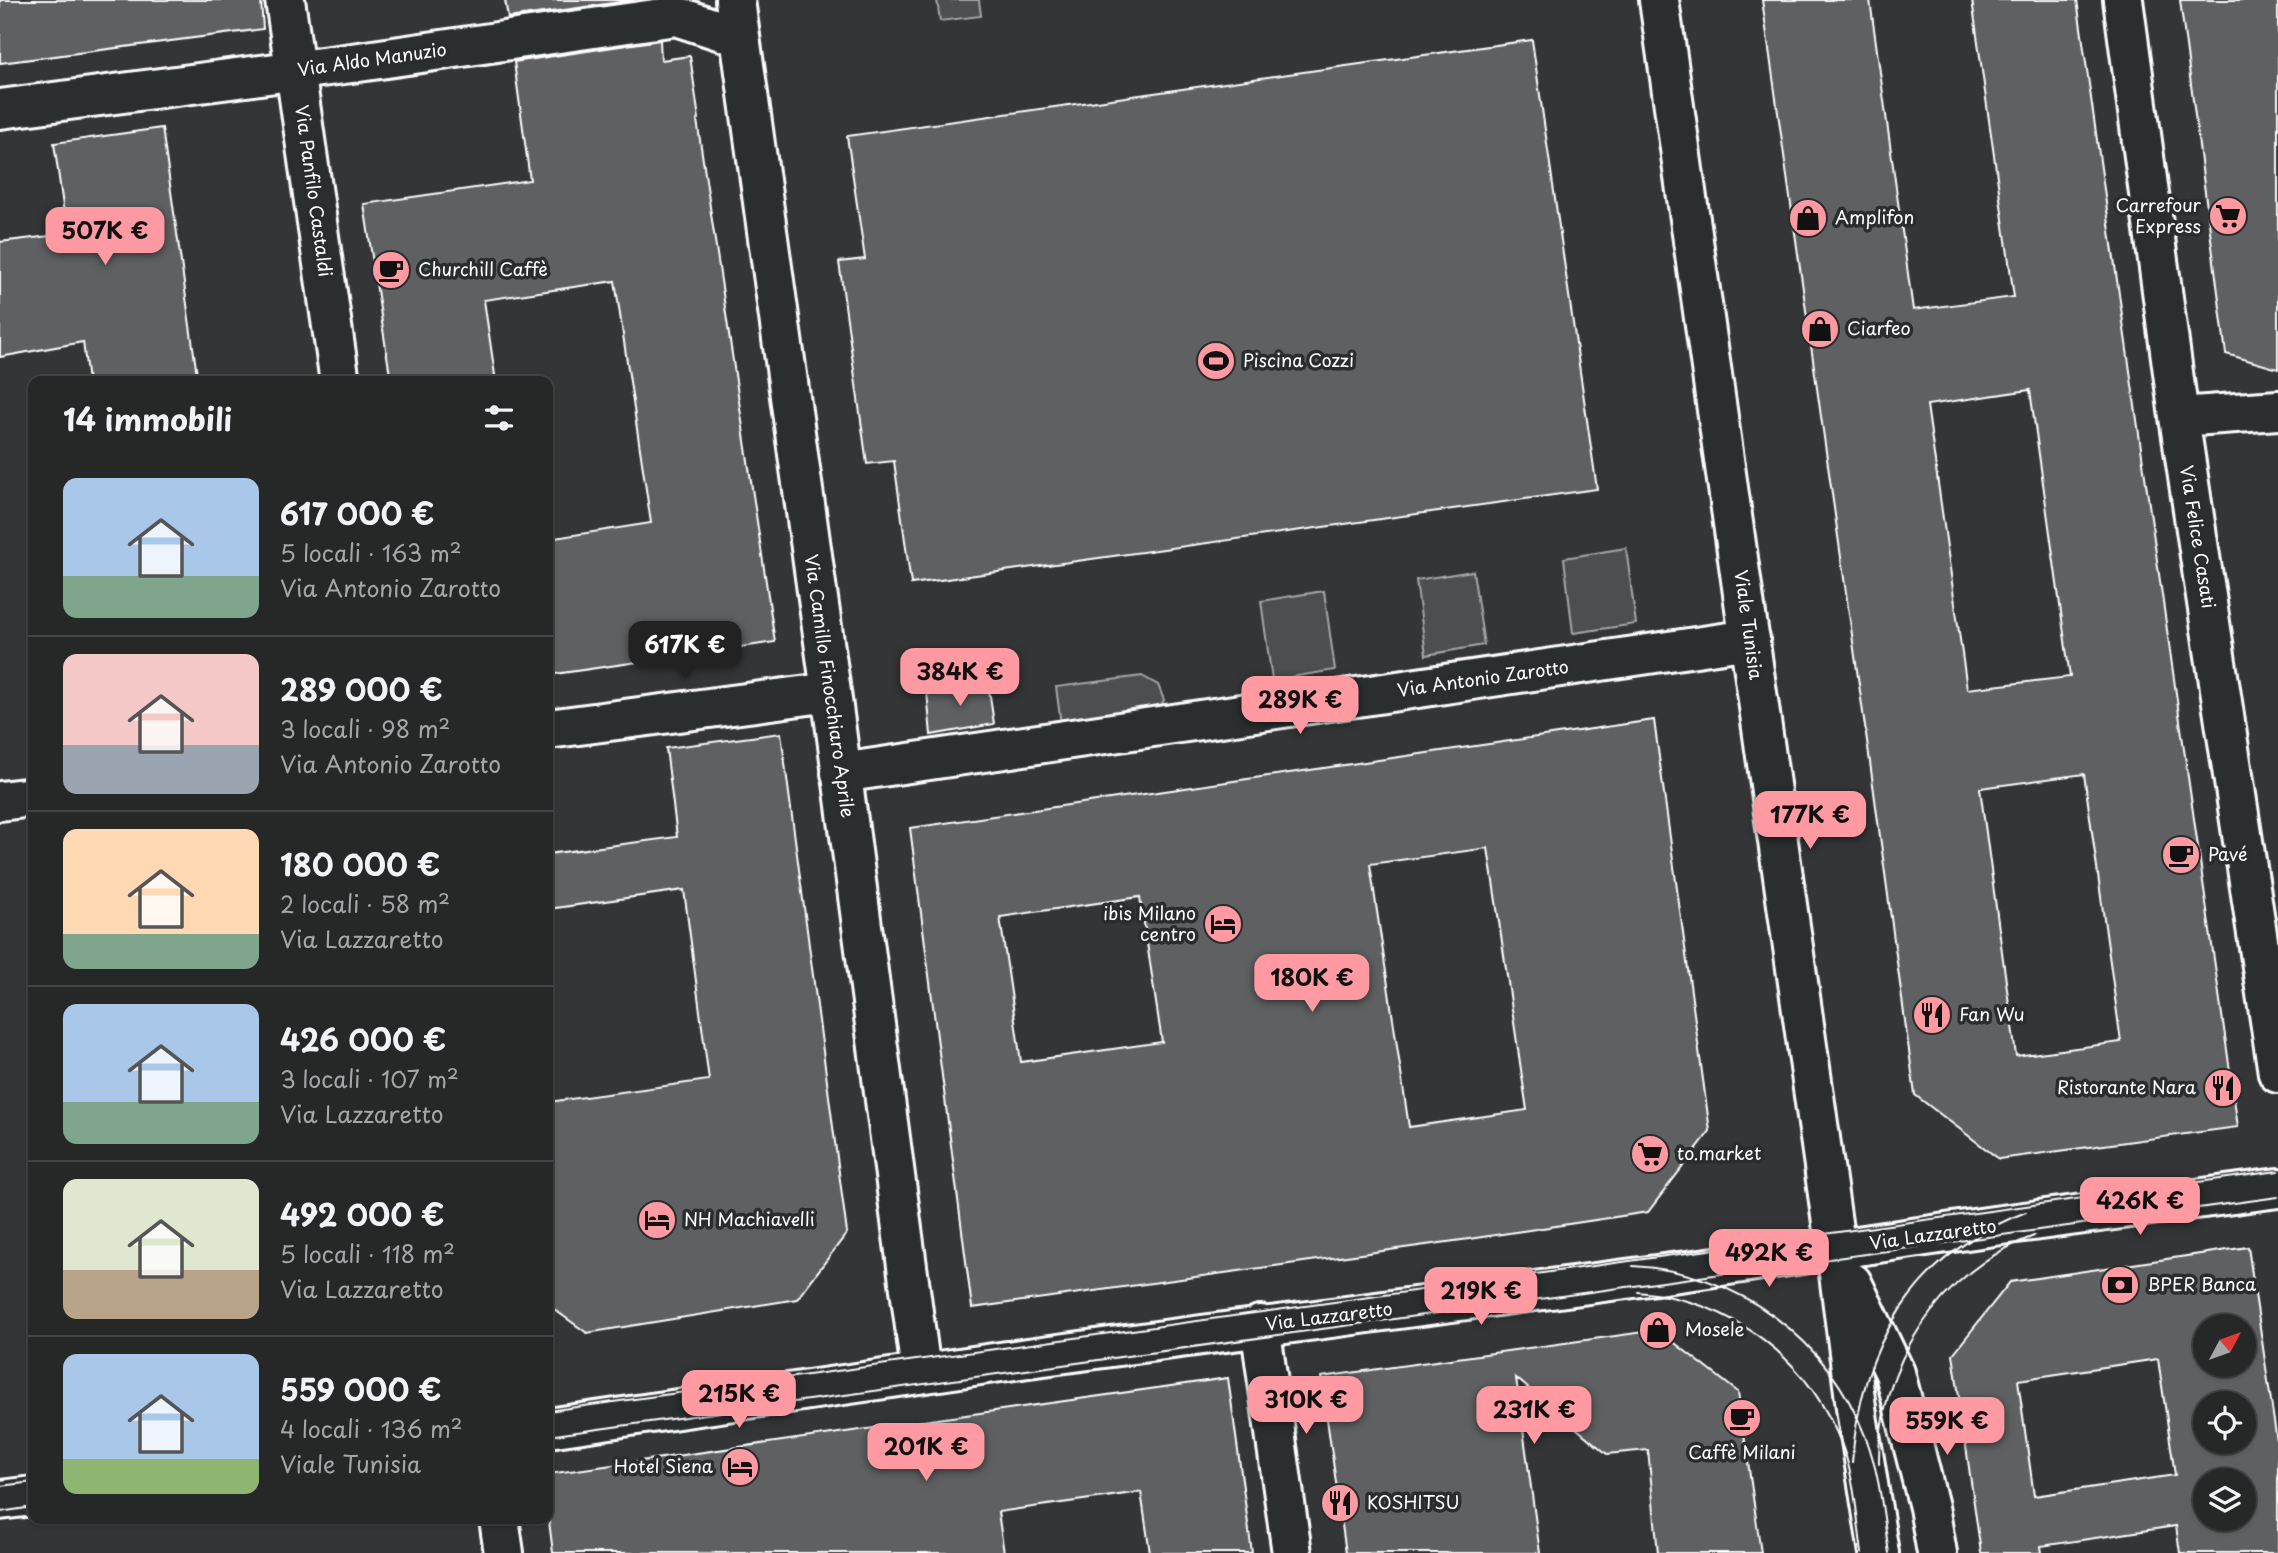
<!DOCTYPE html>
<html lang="it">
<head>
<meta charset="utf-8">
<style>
	:root { --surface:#262828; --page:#2e3030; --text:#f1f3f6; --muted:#a4a6a8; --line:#424445; --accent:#ff9aa2 }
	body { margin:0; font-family:"Playpen Sans",sans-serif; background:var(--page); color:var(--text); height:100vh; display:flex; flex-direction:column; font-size:26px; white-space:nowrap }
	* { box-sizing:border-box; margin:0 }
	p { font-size:23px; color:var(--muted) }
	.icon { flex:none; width:38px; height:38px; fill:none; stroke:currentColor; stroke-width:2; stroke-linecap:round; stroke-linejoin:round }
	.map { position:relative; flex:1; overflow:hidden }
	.side { position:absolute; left:28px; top:376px; width:525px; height:1148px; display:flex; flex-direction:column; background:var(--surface); border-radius:14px; box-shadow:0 2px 5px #0004,0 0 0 2px var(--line) }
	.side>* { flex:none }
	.needle { width:46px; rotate:49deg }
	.controls { position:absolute; left:2193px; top:1314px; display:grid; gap:14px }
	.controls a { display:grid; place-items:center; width:63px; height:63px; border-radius:50%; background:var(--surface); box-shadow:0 2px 5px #0004,0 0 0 2px var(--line); font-size:35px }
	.price { position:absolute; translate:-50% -60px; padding:0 16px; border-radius:14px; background:var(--accent); color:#111; font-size:23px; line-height:46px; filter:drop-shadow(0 2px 4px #0008) }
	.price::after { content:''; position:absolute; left:50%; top:42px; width:21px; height:16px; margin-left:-10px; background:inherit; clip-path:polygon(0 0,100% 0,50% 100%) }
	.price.active { background:#222; color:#fff }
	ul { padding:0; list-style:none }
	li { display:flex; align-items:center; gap:21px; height:175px; padding:0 35px }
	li+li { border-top:2px solid var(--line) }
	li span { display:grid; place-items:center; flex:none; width:196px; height:140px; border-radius:14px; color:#555 }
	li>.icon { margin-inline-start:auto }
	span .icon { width:84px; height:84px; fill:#fffc; stroke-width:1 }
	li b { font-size:30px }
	h2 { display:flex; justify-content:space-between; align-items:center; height:84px; padding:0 35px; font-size:30px }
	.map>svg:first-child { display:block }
</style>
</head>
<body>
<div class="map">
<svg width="2278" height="1553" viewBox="0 0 2278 1553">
	<rect width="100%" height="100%" fill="#333536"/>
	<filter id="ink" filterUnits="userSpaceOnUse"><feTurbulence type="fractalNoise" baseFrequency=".0143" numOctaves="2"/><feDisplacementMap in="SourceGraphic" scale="14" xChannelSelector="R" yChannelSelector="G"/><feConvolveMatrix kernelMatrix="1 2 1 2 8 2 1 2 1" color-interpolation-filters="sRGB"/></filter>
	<g filter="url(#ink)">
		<path fill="#4c4f50" stroke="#a6a7a8" stroke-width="2" d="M 937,0 L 979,0 L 981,16 L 940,21 Z
			M 1626,548 L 1636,624 L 1573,633 L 1564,558 Z
			M 1473,571 L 1484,645 L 1426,655 L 1416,580 Z
			M 1324,591 L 1335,670 L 1272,680 L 1261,601 Z
			M 1142,676 L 1158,685 L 1164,700 L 1159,709 L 1061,724 L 1056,687 Z"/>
		<path fill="#5f6162" stroke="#fff" stroke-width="2" fill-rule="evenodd" d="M 0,0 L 261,0 L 263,29 L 0,63 Z
			M 505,0 L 634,0 L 508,18 Z
			M 1762,0 L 1870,0 L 1913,310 L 2014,297 L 1972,0 L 2077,0 L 2238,1127 L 1999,1159 L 1915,1095 L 1869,755 ZM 2030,390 L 2070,677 L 1967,689 L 1927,405 ZM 2084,774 L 2121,1042 L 2016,1056 L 1980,788 Z
			M 2180,0 L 2278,0 L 2278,369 L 2226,354 Z
			M 660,40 L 661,60 L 690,56 L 699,119 L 697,120 L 775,642 L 548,675 L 548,539 L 651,523 L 615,281 L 484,300 L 496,382 L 391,382 L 364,204 L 530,180 L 514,62 Z
			M 1532,40 L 1597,489 L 911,584 L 894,461 L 867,464 L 839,262 L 865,259 L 847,136 Z
			M 162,128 L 198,382 L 88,382 L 83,342 L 0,357 L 0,242 L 67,234 L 54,143 Z
			M 988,682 L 994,724 L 931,735 L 927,692 Z
			M 1654,720 L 1710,1131 L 1648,1212 L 1469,1239 L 972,1308 L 910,828 ZM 1488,848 L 1527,1110 L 1409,1127 L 1370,864 ZM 1140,897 L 1162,1042 L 1021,1062 L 1000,917 Z
			M 781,733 L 847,1233 L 797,1299 L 587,1333 L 548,1305 L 548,1102 L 709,1080 L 684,890 L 548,909 L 548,854 L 677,837 L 666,748 Z
			M 2248,1247 L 2278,1448 L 2278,1553 L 2180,1553 L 2176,1526 L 2041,1546 L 2042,1553 L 1981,1553 L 1953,1354 L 2010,1282 ZM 2205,1326 L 2244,1326 L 2244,1365 L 2205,1365 ZM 2158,1359 L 2175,1475 L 2034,1496 L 2018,1380 ZM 2205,1404 L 2244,1404 L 2244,1442 L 2205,1442 ZM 2205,1480 L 2244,1480 L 2244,1519 L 2205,1519 Z
			M 1658,1330 L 1738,1392 L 1761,1553 L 1658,1553 L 1648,1450 L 1607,1454 L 1516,1378 L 1540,1553 L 1346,1553 L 1321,1377 Z
			M 1228,1378 L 1252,1553 L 1150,1553 L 1141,1492 L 998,1512 L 1004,1553 L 553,1553 L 548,1513 L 548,1474 Z"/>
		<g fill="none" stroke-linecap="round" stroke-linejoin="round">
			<defs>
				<path id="minor" d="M 285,0 L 340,382
					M 735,0 L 831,692 L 921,1372
					M 1659,0 L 1837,1258 L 1857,1415 L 1879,1553
					M 2123,0 L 2179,417 L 2278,1073
					M 0,109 L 352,63 L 676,16 L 740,37
					M 2179,417 L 2278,410
					M 548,729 L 831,692
					M 841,773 L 1750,639
					M 0,801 L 33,797
					M 1852,1283 L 1895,1373 L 1929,1507 L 1937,1553
					M 1260,1325 L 1292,1553
					M 548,1428 L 1028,1358 L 1694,1270 L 1994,1226 L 2278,1188
					M 0,1500 L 33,1496
					M 499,1519 L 504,1553"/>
			</defs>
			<use href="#minor" stroke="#fff" stroke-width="44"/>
			<use href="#minor" stroke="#2a2d2e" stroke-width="38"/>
			<path stroke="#fff" stroke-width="2" d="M 1633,1266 C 1739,1272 1828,1339 1866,1438 C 1880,1475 1883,1514 1889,1553
				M 1638,1292 C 1732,1300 1810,1359 1843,1448 C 1855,1481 1857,1518 1862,1553
				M 548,1411 L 2278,1171
				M 548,1436 L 2278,1197
				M 1852,1463 C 1860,1347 1913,1255 2026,1212
				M 1879,1464 C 1877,1367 1941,1269 2034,1236
				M 0,1486 L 33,1482
				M 0,1512 L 33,1507"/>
		</g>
	</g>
	<defs>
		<symbol id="supermarket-disc" viewBox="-11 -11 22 22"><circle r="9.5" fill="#ff9aa2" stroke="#2a2d2e"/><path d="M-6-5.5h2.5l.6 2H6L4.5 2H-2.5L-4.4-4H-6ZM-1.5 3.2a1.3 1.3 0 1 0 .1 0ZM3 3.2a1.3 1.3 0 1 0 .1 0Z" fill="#111"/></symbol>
		<symbol id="shop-disc" viewBox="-11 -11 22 22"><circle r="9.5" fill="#ff9aa2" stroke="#2a2d2e"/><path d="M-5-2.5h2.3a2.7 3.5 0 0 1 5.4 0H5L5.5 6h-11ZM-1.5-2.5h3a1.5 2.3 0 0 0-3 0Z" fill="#111"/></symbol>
		<symbol id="cafe-disc" viewBox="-11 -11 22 22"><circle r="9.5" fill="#ff9aa2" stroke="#2a2d2e"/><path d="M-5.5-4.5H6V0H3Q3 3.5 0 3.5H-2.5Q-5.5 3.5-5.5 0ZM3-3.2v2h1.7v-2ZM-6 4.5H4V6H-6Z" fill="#111"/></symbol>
		<symbol id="stadium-disc" viewBox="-11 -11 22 22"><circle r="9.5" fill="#ff9aa2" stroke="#2a2d2e"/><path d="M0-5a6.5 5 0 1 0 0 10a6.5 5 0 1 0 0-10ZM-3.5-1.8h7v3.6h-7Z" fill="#111"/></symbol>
		<symbol id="hotel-disc" viewBox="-11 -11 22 22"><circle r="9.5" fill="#ff9aa2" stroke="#2a2d2e"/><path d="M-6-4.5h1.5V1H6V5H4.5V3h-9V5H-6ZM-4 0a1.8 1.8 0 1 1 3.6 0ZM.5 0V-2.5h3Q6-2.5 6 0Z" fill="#111"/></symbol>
		<symbol id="restaurant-disc" viewBox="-11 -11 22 22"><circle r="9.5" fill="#ff9aa2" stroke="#2a2d2e"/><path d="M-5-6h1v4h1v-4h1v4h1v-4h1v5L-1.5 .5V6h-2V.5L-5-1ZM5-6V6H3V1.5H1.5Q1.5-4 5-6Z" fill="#111"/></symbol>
		<symbol id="bank-disc" viewBox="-11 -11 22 22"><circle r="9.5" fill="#ff9aa2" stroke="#2a2d2e"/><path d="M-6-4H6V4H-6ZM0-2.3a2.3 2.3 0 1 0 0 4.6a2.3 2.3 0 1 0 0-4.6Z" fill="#111"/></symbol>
	</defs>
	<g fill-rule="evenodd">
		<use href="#supermarket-disc" x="2206" y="194" width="44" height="44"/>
		<use href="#shop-disc" x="1786" y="196" width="44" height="44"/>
		<use href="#cafe-disc" x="369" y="248" width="44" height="44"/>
		<use href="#shop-disc" x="1798" y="307" width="44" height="44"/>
		<use href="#stadium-disc" x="1194" y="339" width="44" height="44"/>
		<use href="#cafe-disc" x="2159" y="833" width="44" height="44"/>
		<use href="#hotel-disc" x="1201" y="902" width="44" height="44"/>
		<use href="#restaurant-disc" x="1910" y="993" width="44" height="44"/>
		<use href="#restaurant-disc" x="2201" y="1066" width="44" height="44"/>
		<use href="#supermarket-disc" x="1628" y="1132" width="44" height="44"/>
		<use href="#hotel-disc" x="635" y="1198" width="44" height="44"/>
		<use href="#bank-disc" x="2098" y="1263" width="44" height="44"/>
		<use href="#shop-disc" x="1636" y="1308" width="44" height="44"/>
		<use href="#cafe-disc" x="1720" y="1396" width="44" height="44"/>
		<use href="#hotel-disc" x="718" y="1445" width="44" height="44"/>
		<use href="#restaurant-disc" x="1318" y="1481" width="44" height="44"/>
	</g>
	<g text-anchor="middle" stroke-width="7" stroke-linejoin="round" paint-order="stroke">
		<g font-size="18" fill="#fff" stroke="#2a2d2e">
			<text transform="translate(372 60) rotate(-8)" y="6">Via Aldo Manuzio</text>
			<text transform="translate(313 191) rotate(82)" y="6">Via Panfilo Castaldi</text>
			<text transform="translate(2197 537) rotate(81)" y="6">Via Felice Casati</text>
			<text transform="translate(1748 625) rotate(82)" y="6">Viale Tunisia</text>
			<text transform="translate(1483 679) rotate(-8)" y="6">Via Antonio Zarotto</text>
			<text transform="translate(829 686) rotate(82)" y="6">Via Camillo Finocchiaro Aprile</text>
			<text transform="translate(1933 1235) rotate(-8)" y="6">Via Lazzaretto</text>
			<text transform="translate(1329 1317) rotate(-7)" y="6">Via Lazzaretto</text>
		</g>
		<g font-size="18" fill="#fff" stroke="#2a2d2e" text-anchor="start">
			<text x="2201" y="212" text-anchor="end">Carrefour<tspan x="2201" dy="21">Express</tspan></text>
			<text x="1835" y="224">Amplifon</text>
			<text x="418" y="276">Churchill Caffè</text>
			<text x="1847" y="335">Ciarfeo</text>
			<text x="1243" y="367">Piscina Cozzi</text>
			<text x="2208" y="861">Pavé</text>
			<text x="1196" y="920" text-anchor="end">ibis Milano<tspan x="1196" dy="21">centro</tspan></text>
			<text x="1959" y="1021">Fan Wu</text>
			<text x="2196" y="1094" text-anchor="end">Ristorante Nara</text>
			<text x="1677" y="1160">to.market</text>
			<text x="684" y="1226">NH Machiavelli</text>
			<text x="2147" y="1291">BPER Banca</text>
			<text x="1685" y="1336">Mosele</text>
			<text x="1742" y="1459" text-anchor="middle">Caffè Milani</text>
			<text x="713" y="1473" text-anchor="end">Hotel Siena</text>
			<text x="1367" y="1509">KOSHITSU</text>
		</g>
	</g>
</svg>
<div class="controls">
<a><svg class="needle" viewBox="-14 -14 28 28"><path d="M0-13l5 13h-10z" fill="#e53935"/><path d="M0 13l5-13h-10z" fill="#a4a6a8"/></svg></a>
<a><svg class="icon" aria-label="locate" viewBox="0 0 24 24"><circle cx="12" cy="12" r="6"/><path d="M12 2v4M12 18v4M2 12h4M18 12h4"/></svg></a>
<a><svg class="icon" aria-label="layers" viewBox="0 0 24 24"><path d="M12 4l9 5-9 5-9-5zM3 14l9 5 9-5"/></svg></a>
</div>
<b class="price" style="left:105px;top:267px">507K €</b>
<b class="price active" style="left:685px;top:681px">617K €</b>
<b class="price" style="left:960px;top:708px">384K €</b>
<b class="price" style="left:1300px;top:736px">289K €</b>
<b class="price" style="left:1810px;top:851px">177K €</b>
<b class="price" style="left:1312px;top:1014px">180K €</b>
<b class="price" style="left:2140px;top:1237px">426K €</b>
<b class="price" style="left:1769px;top:1289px">492K €</b>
<b class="price" style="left:1481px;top:1327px">219K €</b>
<b class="price" style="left:739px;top:1430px">215K €</b>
<b class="price" style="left:1306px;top:1436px">310K €</b>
<b class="price" style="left:1534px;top:1446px">231K €</b>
<b class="price" style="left:1947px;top:1457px">559K €</b>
<b class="price" style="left:926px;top:1483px">201K €</b>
<section class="side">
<h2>14 immobili<svg class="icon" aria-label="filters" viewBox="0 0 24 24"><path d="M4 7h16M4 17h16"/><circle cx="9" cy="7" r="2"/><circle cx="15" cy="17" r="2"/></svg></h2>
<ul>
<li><span style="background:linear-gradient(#a9c7e8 70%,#7fa58c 0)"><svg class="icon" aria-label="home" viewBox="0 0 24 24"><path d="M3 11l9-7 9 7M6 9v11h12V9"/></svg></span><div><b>617 000 €</b><p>5 locali · 163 m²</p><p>Via Antonio Zarotto</p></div></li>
<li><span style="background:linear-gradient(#f6c9c9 65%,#9aa5b1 0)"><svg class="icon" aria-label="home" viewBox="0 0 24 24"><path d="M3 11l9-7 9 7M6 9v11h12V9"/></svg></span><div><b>289 000 €</b><p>3 locali · 98 m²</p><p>Via Antonio Zarotto</p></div></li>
<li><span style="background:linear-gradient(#ffd9b3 75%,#7fa58c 0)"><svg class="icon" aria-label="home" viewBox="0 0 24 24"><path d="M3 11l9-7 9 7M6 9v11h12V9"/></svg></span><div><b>180 000 €</b><p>2 locali · 58 m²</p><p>Via Lazzaretto</p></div></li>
<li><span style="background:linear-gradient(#a9c7e8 70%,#7fa58c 0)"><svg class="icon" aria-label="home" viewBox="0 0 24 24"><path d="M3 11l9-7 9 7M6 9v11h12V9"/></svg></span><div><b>426 000 €</b><p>3 locali · 107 m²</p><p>Via Lazzaretto</p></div></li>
<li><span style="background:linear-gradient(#dfe7d0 65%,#b9a48a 0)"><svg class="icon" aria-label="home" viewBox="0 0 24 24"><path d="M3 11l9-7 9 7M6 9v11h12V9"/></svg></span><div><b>492 000 €</b><p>5 locali · 118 m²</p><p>Via Lazzaretto</p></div></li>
<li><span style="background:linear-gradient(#a9c7e8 75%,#8fb573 0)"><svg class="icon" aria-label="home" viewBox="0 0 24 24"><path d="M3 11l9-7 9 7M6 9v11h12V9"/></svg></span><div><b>559 000 €</b><p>4 locali · 136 m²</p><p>Viale Tunisia</p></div></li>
</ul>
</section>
</div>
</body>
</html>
